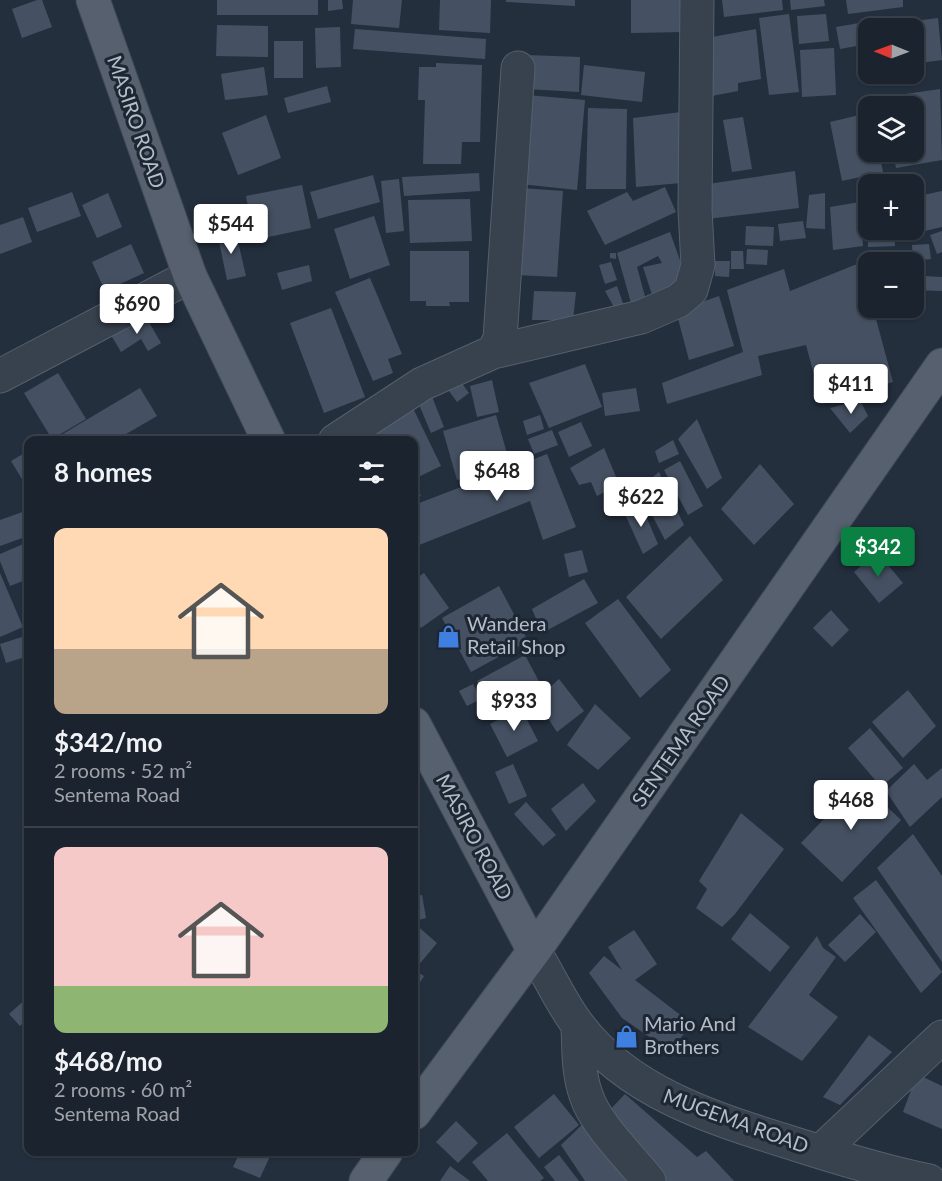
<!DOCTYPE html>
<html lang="en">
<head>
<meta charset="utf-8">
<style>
	:root { --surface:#1b232e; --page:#282f3a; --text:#f1f3f6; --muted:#a0a4aa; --line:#39404a; --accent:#0b8043 }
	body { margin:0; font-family:Lato,sans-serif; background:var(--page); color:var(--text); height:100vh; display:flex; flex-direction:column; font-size:22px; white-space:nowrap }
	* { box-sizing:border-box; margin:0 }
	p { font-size:20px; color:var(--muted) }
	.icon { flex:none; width:33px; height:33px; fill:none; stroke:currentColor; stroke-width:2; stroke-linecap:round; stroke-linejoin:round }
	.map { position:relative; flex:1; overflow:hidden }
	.drawer { position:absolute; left:24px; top:436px; width:394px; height:720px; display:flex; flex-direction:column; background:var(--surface); border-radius:12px; box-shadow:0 2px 4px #0004,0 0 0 2px var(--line) }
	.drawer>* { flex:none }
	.needle { width:39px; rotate:271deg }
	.controls { position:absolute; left:858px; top:18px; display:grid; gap:12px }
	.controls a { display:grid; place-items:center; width:66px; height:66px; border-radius:12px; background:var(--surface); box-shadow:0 2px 4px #0004,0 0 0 2px var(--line); font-size:30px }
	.price { position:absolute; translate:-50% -51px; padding:0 14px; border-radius:6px; background:#fff; color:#222; font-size:20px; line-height:39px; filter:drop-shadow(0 2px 3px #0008) }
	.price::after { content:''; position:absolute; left:50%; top:36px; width:18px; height:14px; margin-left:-9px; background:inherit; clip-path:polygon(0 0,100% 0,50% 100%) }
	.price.active { background:var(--accent); color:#fff }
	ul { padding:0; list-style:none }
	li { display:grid; align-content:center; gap:12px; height:318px; padding:0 30px }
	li+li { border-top:2px solid var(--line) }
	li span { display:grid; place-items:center; height:186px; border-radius:12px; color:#555 }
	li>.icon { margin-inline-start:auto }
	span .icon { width:108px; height:108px; fill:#fffc; stroke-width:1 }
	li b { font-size:26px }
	h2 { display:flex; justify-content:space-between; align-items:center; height:72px; padding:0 30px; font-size:26px }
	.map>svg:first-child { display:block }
</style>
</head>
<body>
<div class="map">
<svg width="942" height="1181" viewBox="0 0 942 1181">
	<rect width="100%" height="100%" fill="#242f3e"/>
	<path fill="#455162" d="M 37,0 L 42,0 L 52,27 L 22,38 L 12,9 Z
		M 217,0 L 318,0 L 318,15 L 217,15 Z
		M 328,0 L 342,0 L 343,9 L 328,11 Z
		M 353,0 L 402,0 L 399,28 L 351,24 Z
		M 440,0 L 491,0 L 490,33 L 439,30 Z
		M 506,0 L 575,0 L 575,6 L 506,2 Z
		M 631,0 L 684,0 L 684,32 L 631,33 Z
		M 722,0 L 782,0 L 783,10 L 724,17 Z
		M 790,0 L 824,0 L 825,6 L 791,10 Z
		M 846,0 L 903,0 L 903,7 L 848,14 Z
		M 789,14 L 799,92 L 769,95 L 759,18 Z
		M 826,14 L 829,41 L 799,44 L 797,16 Z
		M 907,16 L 910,28 L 878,28 L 877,23 Z
		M 938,18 L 942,60 L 920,63 L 915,21 Z
		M 865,22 L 868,44 L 840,49 L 836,27 Z
		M 217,25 L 268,26 L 268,57 L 216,56 Z
		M 340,27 L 341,67 L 316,68 L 315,28 Z
		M 355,29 L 486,39 L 485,59 L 353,49 Z
		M 756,29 L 761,79 L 738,83 L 738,91 L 712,96 L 701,39 Z
		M 274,41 L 303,41 L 303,78 L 274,78 Z
		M 834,48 L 836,95 L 802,97 L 800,50 Z
		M 527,55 L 580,57 L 579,92 L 526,89 Z
		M 436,63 L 482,65 L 480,142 L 462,142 L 461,164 L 423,164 L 425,100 L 418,100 L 419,67 L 436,67 Z
		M 584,65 L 645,72 L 642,102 L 581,95 Z
		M 264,67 L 268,95 L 225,100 L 221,74 Z
		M 327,86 L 331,102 L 288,113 L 284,98 Z
		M 940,89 L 942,160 L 896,168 L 893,152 L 914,152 L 914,106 L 887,106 L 885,97 Z
		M 527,95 L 585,100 L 577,190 L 520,184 Z
		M 588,108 L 627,109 L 626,189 L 586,189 Z
		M 681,112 L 681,183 L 636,187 L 633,118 Z
		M 868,113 L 868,152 L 879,152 L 883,172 L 842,181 L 830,122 Z
		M 266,115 L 281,158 L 238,175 L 222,133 Z
		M 743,117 L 752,169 L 732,172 L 723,120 Z
		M 795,171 L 799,208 L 707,219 L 708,184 Z
		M 479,173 L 480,191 L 404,196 L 402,177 Z
		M 373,175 L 380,202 L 318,219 L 310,192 Z
		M 399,179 L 404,231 L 386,233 L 381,181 Z
		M 302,185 L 311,228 L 254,240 L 246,196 Z
		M 665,187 L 676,212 L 605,245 L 587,211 L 627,192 L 633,201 Z
		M 521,188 L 563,191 L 557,277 L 516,275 Z
		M 942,191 L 942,227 L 916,233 L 914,197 Z
		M 72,192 L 81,216 L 37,232 L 28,208 Z
		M 108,193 L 122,227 L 97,238 L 82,205 Z
		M 825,193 L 825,229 L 806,228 L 809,195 Z
		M 470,199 L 472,241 L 410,243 L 408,200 Z
		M 860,202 L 863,246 L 833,250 L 830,207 Z
		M 374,216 L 390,265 L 350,279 L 334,229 Z
		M 23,217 L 32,242 L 0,254 L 0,225 Z
		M 803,221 L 806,238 L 780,241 L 778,224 Z
		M 746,226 L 774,227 L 773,246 L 745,245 Z
		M 235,229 L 246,276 L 227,280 L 217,232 Z
		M 868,230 L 894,230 L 895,246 L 868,247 Z
		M 942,231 L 942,252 L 937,254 L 930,235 Z
		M 670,232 L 688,283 L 655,304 L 643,267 L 662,263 L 658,256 L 637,267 L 646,300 L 631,303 L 617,253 Z
		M 131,244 L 144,273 L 105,291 L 92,262 Z
		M 929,244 L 931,259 L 913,261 L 912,245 Z
		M 747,249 L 768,250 L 767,265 L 746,264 Z
		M 410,251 L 469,251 L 469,302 L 449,302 L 450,306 L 426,306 L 426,301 L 410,301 Z
		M 731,251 L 743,251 L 744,269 L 731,269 Z
		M 610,253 L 616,253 L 616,259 L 610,258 Z
		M 715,261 L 730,261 L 729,277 L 715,276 Z
		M 611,262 L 617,280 L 605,284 L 599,265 Z
		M 862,262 L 868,288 L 868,308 L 873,308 L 893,382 L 822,404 L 806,345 L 758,356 L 762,375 L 667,404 L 662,383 L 743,352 L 727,290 L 784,269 L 790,291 Z
		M 914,262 L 925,263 L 924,276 L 942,277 L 942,291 L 914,290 Z
		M 309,265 L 312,281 L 282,290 L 277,273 Z
		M 370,278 L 402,354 L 388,359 L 393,373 L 373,381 L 335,292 Z
		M 617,286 L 624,306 L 615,309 L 605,291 Z
		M 534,291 L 576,292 L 573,320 L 532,320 Z
		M 719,296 L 734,346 L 689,360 L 676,311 Z
		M 331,308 L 365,397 L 324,413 L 290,323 Z
		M 145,315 L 161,343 L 148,351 L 141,339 L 121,352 L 111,335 Z
		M 585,364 L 602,407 L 549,428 L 529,383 Z
		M 453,371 L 469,393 L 457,402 L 441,380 Z
		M 58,373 L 86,419 L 52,439 L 24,393 Z
		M 492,380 L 499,412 L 477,417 L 470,386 Z
		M 140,388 L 157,416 L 114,441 L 64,441 L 61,435 Z
		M 636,388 L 640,411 L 605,416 L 602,393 Z
		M 429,389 L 444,427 L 431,433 L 415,395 Z
		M 860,400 L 868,416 L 850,433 L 830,408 Z
		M 411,404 L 441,466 L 414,479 L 414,441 L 380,441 L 371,424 Z
		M 496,415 L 510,464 L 457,480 L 443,431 Z
		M 540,415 L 544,429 L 527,435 L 523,421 Z
		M 697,419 L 722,478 L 707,489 L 678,439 Z
		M 581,422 L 592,446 L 569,457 L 558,432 Z
		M 552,430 L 558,445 L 534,454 L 528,439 Z
		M 673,440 L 679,454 L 659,463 L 655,451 Z
		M 604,448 L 619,484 L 597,496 L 591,482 L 579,485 L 570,468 Z
		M 28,451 L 28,489 L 11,461 Z
		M 547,454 L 576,527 L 543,540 L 530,501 L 414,547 L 414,505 Z
		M 680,461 L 703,506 L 688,515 L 664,470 Z
		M 760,464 L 794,504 L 754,545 L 721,509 Z
		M 659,472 L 684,525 L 665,540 L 638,488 Z
		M 417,485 L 421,496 L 414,498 L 414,486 Z
		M 640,502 L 658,544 L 643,554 L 624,512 Z
		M 28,510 L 28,536 L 0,546 L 0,520 Z
		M 690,536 L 723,580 L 661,639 L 626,597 Z
		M 28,542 L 28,579 L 10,586 L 0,561 L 0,554 Z
		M 582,550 L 588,572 L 569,577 L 564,554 Z
		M 877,552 L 903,583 L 879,603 L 854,572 Z
		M 0,573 L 23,627 L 0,637 Z
		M 424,573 L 449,608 L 421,628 L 414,618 L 414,580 Z
		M 584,579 L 598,603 L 542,633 L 532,609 Z
		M 499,586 L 528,641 L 471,672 L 442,618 Z
		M 618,599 L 671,670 L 640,698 L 585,623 Z
		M 831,610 L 849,630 L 832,647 L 813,628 Z
		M 28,635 L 28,656 L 6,663 L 0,644 Z
		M 525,655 L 544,691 L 495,716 L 477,681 Z
		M 559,679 L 584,711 L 557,732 L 536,700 Z
		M 473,684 L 481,699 L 467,706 L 459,691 Z
		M 908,690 L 936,726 L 903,758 L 872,722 Z
		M 595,704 L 631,738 L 598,770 L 567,745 Z
		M 521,708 L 538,741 L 507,757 L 490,724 Z
		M 870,728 L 903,768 L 881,787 L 848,748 Z
		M 513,764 L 527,796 L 509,804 L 495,772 Z
		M 914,764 L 927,780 L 942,768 L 942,797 L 910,827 L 886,791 Z
		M 860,781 L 901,820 L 842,882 L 801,843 Z
		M 583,783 L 596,801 L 566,831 L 551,809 Z
		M 526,802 L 556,835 L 543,846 L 514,814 Z
		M 741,813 L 784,849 L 735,914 L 722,927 L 696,908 L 707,889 L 699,881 Z
		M 913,834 L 942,876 L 942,962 L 877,868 Z
		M 876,880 L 942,972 L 921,993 L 853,898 Z
		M 422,895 L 426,918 L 414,921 L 414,896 Z
		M 750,913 L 790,947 L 770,972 L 731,939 Z
		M 860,914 L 876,932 L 845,962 L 828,945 Z
		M 415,924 L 437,943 L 417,967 L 414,965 Z
		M 634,930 L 657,964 L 635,980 L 692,1024 L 670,1051 L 622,1018 L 589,973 L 604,956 L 622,970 L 608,947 Z
		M 817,936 L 823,948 L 836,957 L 809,995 L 838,1017 L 802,1061 L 748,1027 Z
		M 414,970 L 424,976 L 414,992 Z
		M 28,997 L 28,1019 L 20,1026 L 9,1014 Z
		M 869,1035 L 892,1052 L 840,1105 L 823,1097 Z
		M 917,1074 L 942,1086 L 942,1129 L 903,1112 Z
		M 554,1094 L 579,1125 L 539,1158 L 514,1127 Z
		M 625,1094 L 697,1157 L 706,1151 L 734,1181 L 664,1181 L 604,1116 Z
		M 587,1120 L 634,1181 L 585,1181 L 561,1145 Z
		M 456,1121 L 478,1143 L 458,1163 L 436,1142 Z
		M 507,1133 L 544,1178 L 540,1181 L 488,1181 L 472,1162 Z
		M 240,1152 L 272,1152 L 260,1178 L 233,1167 Z
		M 559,1155 L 579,1181 L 555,1181 L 544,1167 Z
		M 450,1166 L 470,1181 L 440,1181 Z"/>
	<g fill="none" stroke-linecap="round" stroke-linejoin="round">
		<defs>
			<path id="minor" d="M 493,352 L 641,317 L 678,301 L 691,290 L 698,265 L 695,210 L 697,0
				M 0,376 L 190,276
				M 335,441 L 422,384 L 493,352 L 500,339 L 518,68
				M 534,951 C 549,975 561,1003 578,1025 C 630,1095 719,1120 798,1145 C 842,1159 884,1172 929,1181
				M 578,1026 C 579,1049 578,1073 586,1095 C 595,1124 630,1157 649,1181
				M 820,1152 L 942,1037"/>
			<path id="major" d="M 93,0 L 190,276 L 269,441
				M 414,724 L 534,951
				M 414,1113 L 534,951 L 942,365
				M 366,1181 L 386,1152"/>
		</defs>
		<use href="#minor" stroke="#565f6c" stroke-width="35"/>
		<use href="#major" stroke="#414a57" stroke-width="35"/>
		<use href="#minor" stroke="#38414e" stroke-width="33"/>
		<use href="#major" stroke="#56606e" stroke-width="33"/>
	</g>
	<defs>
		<symbol id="shop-bare" viewBox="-9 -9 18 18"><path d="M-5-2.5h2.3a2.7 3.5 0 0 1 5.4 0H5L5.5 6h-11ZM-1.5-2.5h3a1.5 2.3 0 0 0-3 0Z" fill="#3f7fe0" stroke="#1d2633" stroke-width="2.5" paint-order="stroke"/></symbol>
	</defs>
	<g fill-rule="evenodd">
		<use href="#shop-bare" x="432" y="620" width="33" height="33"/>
		<use href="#shop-bare" x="610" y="1020" width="33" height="33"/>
	</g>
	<g text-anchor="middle" stroke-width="6" stroke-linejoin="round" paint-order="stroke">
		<g font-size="20" fill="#b4bcc9" stroke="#1d2633">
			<text transform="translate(136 122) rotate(71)" y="7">MASIRO ROAD</text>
			<text transform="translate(681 741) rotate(-55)" y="7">SENTEMA ROAD</text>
			<text transform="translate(474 837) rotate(62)" y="7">MASIRO ROAD</text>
			<text transform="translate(736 1121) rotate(20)" y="7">MUGEMA ROAD</text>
		</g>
		<g font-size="20" fill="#b4bcc9" stroke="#1d2633" text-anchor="start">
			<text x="467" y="631">Wandera<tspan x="467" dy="23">Retail Shop</tspan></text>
			<text x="644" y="1031">Mario And<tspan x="644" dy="23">Brothers</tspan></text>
		</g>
	</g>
</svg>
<div class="controls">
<a><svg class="needle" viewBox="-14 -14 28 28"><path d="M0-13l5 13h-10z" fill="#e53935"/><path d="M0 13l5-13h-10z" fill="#a0a4aa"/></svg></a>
<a><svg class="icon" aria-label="layers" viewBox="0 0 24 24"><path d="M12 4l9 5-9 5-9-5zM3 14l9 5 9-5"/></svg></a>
<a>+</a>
<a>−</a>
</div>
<b class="price" style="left:231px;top:255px">$544</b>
<b class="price" style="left:137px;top:335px">$690</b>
<b class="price" style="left:851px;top:415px">$411</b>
<b class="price" style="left:497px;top:502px">$648</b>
<b class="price" style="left:641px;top:528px">$622</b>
<b class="price active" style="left:878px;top:578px">$342</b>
<b class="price" style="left:514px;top:732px">$933</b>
<b class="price" style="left:851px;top:831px">$468</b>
<section class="drawer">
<h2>8 homes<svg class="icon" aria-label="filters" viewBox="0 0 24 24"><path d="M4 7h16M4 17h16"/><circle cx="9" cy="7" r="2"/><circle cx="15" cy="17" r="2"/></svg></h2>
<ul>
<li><span style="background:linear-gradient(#ffd9b3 65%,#b9a48a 0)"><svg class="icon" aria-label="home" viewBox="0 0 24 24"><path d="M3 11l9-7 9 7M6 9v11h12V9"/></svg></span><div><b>$342/mo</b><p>2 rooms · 52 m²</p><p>Sentema Road</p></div></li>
<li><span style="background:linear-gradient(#f6c9c9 75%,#8fb573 0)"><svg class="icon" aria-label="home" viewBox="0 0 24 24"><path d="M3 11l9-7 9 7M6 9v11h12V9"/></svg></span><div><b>$468/mo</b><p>2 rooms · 60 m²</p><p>Sentema Road</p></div></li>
</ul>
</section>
</div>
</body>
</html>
